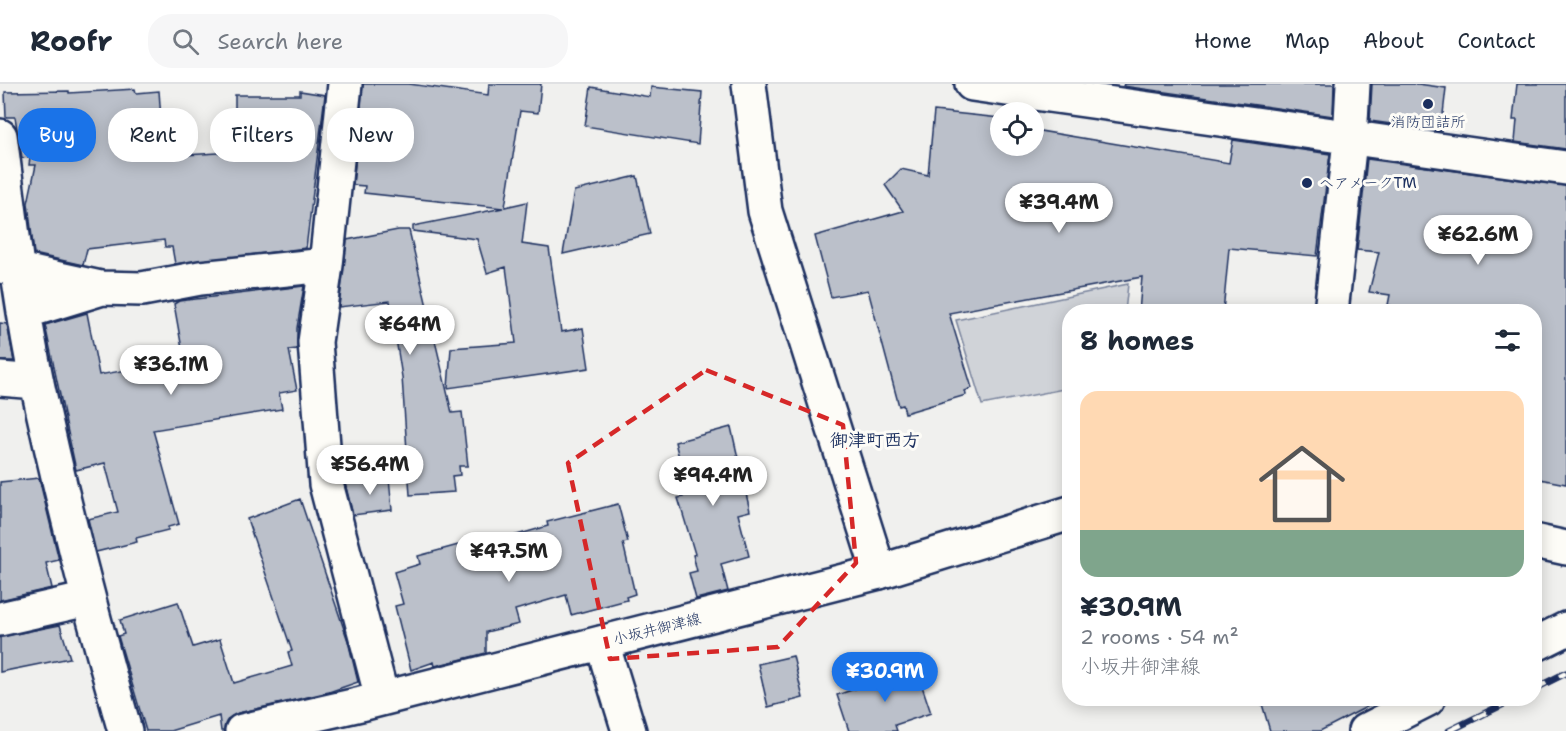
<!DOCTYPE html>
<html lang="en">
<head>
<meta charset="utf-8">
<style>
	:root { --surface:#fff; --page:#f6f6f7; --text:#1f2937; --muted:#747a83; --line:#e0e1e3; --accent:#1a73e8 }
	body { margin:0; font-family:"Shantell Sans","Klee One",sans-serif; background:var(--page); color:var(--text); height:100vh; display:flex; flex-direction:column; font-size:22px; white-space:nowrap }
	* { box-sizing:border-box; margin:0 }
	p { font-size:20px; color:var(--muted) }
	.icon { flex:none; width:33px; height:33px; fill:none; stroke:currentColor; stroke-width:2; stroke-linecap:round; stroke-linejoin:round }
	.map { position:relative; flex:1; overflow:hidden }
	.panel { position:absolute; left:1062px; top:220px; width:480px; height:402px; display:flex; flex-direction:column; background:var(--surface); border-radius:24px; box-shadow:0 3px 15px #0003 }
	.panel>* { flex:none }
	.guide { position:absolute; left:18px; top:24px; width:570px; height:54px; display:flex; gap:12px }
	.buttons { position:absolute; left:990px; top:18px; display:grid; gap:12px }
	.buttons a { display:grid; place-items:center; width:54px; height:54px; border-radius:50%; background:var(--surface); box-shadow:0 3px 15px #0003; font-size:30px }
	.price { position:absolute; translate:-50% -51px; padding:0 14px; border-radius:21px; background:#fff; color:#222; font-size:20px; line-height:39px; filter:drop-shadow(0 2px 3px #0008) }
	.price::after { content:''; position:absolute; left:50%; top:36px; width:18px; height:14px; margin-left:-9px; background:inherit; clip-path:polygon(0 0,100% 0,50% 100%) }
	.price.on { background:var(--accent); color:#fff }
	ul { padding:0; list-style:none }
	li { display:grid; align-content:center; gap:12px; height:318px; padding:0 18px }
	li+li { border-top:2px solid var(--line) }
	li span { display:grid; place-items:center; height:186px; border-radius:18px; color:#555 }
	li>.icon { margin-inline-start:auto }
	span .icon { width:108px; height:108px; fill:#fffc; stroke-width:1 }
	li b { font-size:26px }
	h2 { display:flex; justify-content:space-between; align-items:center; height:72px; padding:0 18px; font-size:26px }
	.chip { padding:0 21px; border-radius:24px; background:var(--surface); box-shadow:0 3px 15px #0003; font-size:21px; line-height:54px }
	.chip.on { background:var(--accent); color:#fff }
	header { display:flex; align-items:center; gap:36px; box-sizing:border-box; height:84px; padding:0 30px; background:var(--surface); border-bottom:2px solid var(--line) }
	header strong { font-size:28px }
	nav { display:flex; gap:33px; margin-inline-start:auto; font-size:21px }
	.search { width:420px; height:54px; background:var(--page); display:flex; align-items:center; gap:15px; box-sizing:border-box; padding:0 21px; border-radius:24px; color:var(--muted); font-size:22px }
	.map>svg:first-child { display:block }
</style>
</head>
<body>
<header>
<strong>Roofr</strong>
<div class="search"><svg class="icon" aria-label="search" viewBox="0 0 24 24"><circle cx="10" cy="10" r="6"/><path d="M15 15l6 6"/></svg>Search here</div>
<nav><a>Home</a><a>Map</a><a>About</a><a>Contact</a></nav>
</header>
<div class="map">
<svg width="1566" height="647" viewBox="0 0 1566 647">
	<rect width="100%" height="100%" fill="#f0f0ee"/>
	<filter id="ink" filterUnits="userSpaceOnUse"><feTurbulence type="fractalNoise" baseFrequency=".0167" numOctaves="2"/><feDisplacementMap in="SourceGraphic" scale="12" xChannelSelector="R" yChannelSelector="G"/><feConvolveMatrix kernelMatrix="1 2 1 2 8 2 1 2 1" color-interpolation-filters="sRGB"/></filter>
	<g filter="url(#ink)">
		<path fill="#d0d3d8" stroke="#76819b" stroke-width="1.5" d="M 1128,200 L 1125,228 L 1070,228 L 1069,304 L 982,321 L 956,236 Z"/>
		<path fill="#bbc0ca" stroke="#1b2f5e" stroke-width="1.5" d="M 363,0 L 409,0 L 488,11 L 489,0 L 541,0 L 538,29 L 520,27 L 505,123 L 527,118 L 522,160 L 549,164 L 561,248 L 583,244 L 589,284 L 448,304 L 451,264 L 516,259 L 506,183 L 487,189 L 477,155 L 413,147 L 413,142 L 503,124 L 364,109 L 365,102 L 353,101 Z
			M 1124,0 L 1334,0 L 1333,32 L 1123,2 Z
			M 1372,0 L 1418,0 L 1446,4 L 1441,47 L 1370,37 Z
			M 1517,0 L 1566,0 L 1566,65 L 1515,58 L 1517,36 L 1513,36 Z
			M 591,3 L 650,13 L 651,3 L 702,8 L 698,60 L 585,42 Z
			M 135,5 L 136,9 L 159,7 L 162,49 L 184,47 L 185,71 L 235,68 L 235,11 L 300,11 L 300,7 L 325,11 L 306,164 L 175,180 L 172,163 L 165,163 L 164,156 L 87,165 L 83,181 L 34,170 L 28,119 L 36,81 L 29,81 L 30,73 L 22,74 L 15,33 L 6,33 L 5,8 L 69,7 L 69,9 Z
			M 934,27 L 1000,34 L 1000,62 L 1034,62 L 1034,46 L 1229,79 L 1233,56 L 1330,70 L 1317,172 L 1229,164 L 1223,228 L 1139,228 L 1142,193 L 949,229 L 972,304 L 965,307 L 966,311 L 905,329 L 903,321 L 899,322 L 868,206 L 831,213 L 815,152 L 903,127 L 885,101 L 901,85 L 928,91 Z
			M 1367,75 L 1566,102 L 1566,400 L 1534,394 L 1534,228 L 1425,228 L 1388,221 L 1390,211 L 1369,208 L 1379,168 L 1357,166 Z
			M 637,92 L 650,150 L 563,170 L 574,107 Z
			M 398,146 L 409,146 L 452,329 L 462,328 L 468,382 L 459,382 L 460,391 L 452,392 L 454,408 L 410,411 L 402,293 L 390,217 L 339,223 L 347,156 Z
			M 304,202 L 297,244 L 297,265 L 289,266 L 297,306 L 279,309 L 282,325 L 153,346 L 179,440 L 168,443 L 168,446 L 136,454 L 137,458 L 96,468 L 88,435 L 118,428 L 105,379 L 76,386 L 45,241 L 87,229 L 99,291 L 184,276 L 174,220 L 179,217 Z
			M 0,239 L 7,240 L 14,277 L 0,277 Z
			M 731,343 L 750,427 L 738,430 L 749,472 L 721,480 L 728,507 L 696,515 L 689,489 L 697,487 L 693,471 L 695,470 L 678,414 L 683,413 L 681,403 L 686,401 L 675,358 Z
			M 39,394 L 59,476 L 46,479 L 52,504 L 0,516 L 0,398 Z
			M 389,394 L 392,426 L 353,431 L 345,399 Z
			M 300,415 L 348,557 L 358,598 L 329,608 L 238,629 L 229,634 L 224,647 L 221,647 L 219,632 L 170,647 L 146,647 L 118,552 L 124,550 L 120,536 L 178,518 L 193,563 L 220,555 L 234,599 L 292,582 L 288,568 L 292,567 L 247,435 Z
			M 618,420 L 628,458 L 623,459 L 635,510 L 626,513 L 627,516 L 571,531 L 566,511 L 515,526 L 519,540 L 486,548 L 486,569 L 435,582 L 434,578 L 411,586 L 395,522 L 403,520 L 394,488 L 420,480 L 418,472 L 495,451 L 496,457 L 548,442 L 547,438 Z
			M 60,541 L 70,574 L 0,588 L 0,553 Z
			M 793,572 L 803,614 L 768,623 L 758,580 Z
			M 916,584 L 931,629 L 895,641 L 897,647 L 849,647 L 837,611 Z
			M 1279,615 L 1382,615 L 1320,647 L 1270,647 L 1262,620 Z"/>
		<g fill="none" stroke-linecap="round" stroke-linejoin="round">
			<defs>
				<path id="minor" d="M 345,0 L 326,181 L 315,258 L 326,400 L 382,614
					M 749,0 L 765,127 L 879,488
					M 972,0 L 1566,84
					M 0,52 C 11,135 20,218 37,299 C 62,416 92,532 125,647
					M 0,182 L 101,204 L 142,205 L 200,194 L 326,181
					M 24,228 L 99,205
					M 1331,228 L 1350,56 L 1353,0
					M 0,295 L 37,298
					M 0,535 L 88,515
					M 602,559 L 629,647
					M 1534,561 L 1566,545
					M 1365,647 L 1428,615"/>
				<path id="major" d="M 1534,457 L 1566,464
					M 242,647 L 361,620 L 879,488 L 1070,429"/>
			</defs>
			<use href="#minor" stroke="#1b2f5e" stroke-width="38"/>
			<use href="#major" stroke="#1b2f5e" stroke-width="38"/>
			<use href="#minor" stroke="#fdfcf7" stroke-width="33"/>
			<use href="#major" stroke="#fdfcf7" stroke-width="33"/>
			<defs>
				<path id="rail" d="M 1534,605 L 1566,589
					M 1449,647 L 1514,615"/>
			</defs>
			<use href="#rail" stroke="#1b2f5e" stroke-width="7"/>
			<use href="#rail" stroke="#fdfcf7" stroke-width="4.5" stroke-dasharray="14" stroke-linecap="butt"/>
		</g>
	</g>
	<path fill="none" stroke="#d62828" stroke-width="4.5" stroke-dasharray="12 8" stroke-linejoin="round" d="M 706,286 L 843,341 L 856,479 L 778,563 L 610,575 L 568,379 Z"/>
	<g fill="#1b2f5e" stroke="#fdfcf7" stroke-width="2">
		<circle cx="1428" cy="20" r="6"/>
		<circle cx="1307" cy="99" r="6"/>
	</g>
	<g text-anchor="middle" stroke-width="6" stroke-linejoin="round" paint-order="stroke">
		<g font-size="15" fill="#1b2f5e" stroke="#fdfcf7">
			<text x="1428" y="43">消防団詰所</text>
			<text x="1319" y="104" text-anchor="start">ヘアメークTM</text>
		</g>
		<g font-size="15" fill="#1b2f5e" stroke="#fdfcf7">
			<text transform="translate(657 545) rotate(-14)" y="5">小坂井御津線</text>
		</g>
		<g font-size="18" font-weight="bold" fill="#1b2f5e" stroke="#fdfcf7">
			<text x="875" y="362">御津町西方</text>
		</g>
	</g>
</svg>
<div class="buttons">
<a><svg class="icon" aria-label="locate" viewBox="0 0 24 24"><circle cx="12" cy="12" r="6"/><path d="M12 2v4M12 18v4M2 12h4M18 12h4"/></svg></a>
</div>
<b class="price" style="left:1059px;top:150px">¥39.4M</b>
<b class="price" style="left:1478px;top:182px">¥62.6M</b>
<b class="price" style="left:410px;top:272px">¥64M</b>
<b class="price" style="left:171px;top:312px">¥36.1M</b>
<b class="price" style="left:370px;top:412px">¥56.4M</b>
<b class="price" style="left:713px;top:423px">¥94.4M</b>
<b class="price" style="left:509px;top:499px">¥47.5M</b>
<b class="price on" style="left:885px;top:619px">¥30.9M</b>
<div class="guide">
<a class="chip on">Buy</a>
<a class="chip">Rent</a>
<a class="chip">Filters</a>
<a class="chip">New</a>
</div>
<section class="panel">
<h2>8 homes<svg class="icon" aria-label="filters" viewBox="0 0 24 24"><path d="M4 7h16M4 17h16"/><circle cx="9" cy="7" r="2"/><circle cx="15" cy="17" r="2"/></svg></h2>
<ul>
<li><span style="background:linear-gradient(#ffd9b3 75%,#7fa58c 0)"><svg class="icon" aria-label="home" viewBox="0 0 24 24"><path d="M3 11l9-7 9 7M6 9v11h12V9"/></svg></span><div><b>¥30.9M</b><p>2 rooms · 54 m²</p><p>小坂井御津線</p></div></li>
</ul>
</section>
</div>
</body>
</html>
